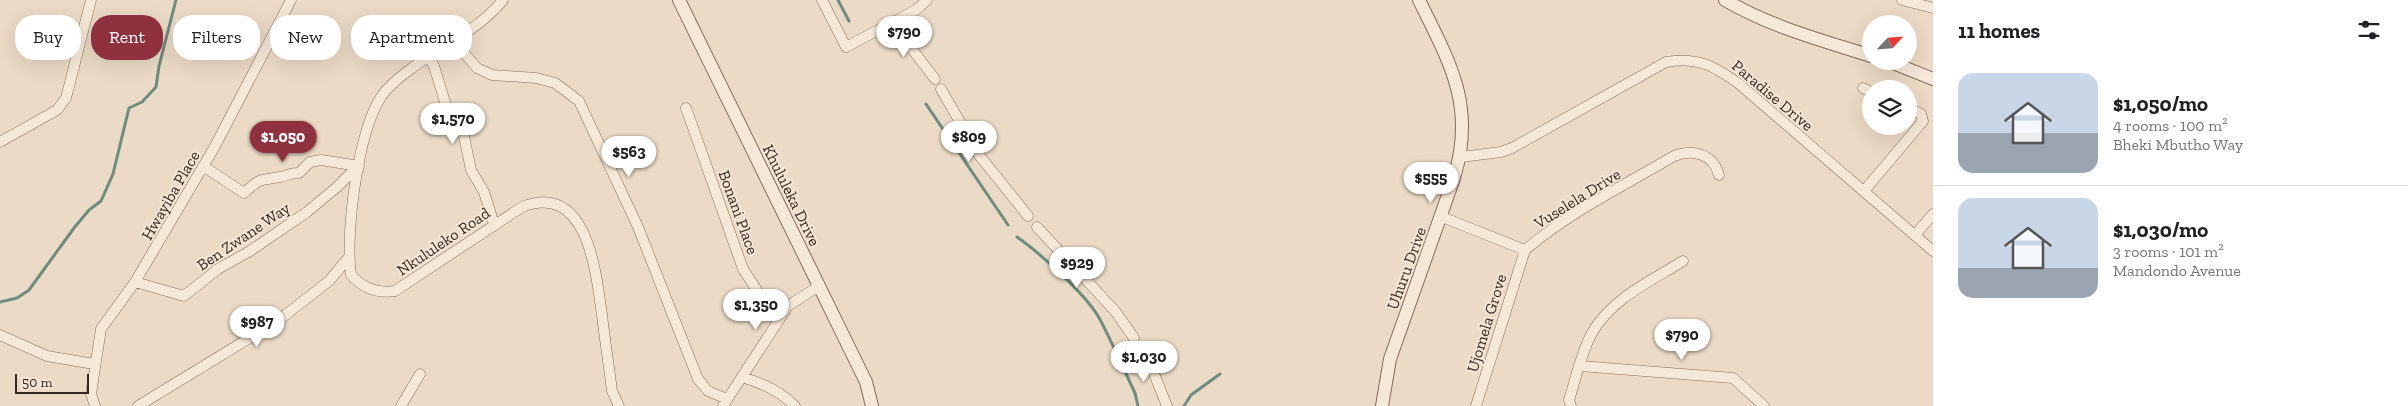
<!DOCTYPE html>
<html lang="en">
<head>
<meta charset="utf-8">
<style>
	:root { --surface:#fff; --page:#f2f2f2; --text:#202124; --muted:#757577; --line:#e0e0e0; --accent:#8f313f }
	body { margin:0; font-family:"Zilla Slab",serif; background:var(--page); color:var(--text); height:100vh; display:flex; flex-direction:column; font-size:19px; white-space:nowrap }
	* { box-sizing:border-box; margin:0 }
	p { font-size:16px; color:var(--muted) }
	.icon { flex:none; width:28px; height:28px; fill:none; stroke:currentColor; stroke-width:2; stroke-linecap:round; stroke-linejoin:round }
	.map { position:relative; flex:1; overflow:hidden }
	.details { display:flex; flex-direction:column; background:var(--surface); width:475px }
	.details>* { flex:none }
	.banner { position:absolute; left:15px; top:15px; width:475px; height:45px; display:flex; gap:10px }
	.needle { width:32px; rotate:64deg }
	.fabs { position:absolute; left:1862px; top:15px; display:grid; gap:10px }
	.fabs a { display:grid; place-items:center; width:55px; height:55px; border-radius:50%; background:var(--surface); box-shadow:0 5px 20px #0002; font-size:25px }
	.scale { position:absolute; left:15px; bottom:12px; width:74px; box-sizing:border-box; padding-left:5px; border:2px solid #35271f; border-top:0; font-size:14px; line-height:18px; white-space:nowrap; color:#35271f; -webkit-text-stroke:4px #f3e5d4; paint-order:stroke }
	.price { position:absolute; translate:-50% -42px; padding:0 11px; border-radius:18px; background:#fff; color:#222; font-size:16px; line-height:32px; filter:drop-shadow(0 1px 2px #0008) }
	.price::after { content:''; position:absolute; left:50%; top:30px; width:15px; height:11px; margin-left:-8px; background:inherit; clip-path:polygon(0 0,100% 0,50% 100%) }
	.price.selected { background:var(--accent); color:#fff }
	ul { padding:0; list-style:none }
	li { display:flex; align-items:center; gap:15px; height:125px; padding:0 25px }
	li+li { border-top:1px solid var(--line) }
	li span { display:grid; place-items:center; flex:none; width:140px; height:100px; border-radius:15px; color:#555 }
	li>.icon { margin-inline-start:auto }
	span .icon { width:60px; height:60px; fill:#fffc; stroke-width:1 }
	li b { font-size:21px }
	h2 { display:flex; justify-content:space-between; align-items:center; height:60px; padding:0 25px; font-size:21px }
	.chip { padding:0 18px; border-radius:20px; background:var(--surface); box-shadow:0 5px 20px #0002; font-size:18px; line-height:45px }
	.chip.selected { background:var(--accent); color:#fff }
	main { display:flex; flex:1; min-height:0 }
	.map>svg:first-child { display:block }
</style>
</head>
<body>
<main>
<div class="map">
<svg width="1933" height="406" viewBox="0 0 1933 406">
	<rect width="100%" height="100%" fill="#ebdac5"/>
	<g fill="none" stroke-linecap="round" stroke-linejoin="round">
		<path stroke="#6e8c80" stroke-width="3" d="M 838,0 L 849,21
			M 926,104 L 1008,225
			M 1017,237 C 1040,253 1084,293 1098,316 C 1104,326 1109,338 1114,348
			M 0,302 L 17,298 L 29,290 L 74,228 L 89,210 L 101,201 L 113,174 L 129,108 L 142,102 L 156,87 L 159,66 L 176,0
			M 1120,361 L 1135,393 L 1138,406
			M 1184,406 L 1191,395 L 1220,374"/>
		<defs>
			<path id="minor" d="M 503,0 C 479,30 442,45 412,68 C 401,76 389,85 381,97 C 358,132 345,233 351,275 C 363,288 377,294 395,291 L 522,207 C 588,181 596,273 602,315 C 605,341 609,366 612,391 L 619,406
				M 822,0 L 846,47 L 916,10 L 927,0
				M 1902,0 L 1933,8
				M 892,23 L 935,79
				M 453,40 L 477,68 L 492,75 L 536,78 L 555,83 L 579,101 L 638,227 L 698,379 L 708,391 L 727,399
				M 428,56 L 434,66 L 448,112 L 464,136 L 471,170 L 484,192 L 494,224
				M 1863,88 L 1871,92
				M 941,89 L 979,155 L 1028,216
				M 686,108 L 743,269 L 762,298 L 781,316
				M 0,142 L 57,110 L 66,98 L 91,0
				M 1461,157 L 1501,152 L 1512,148 L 1666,62 C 1698,57 1712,65 1738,83 L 1933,251
				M 203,166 L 244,193 C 262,177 258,181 280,177 C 287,176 291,172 299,173 L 310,162 L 321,160 L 359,166
				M 1864,191 L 1923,121 L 1921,114 L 1909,108
				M 1442,217 L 1525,250 C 1570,212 1623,186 1674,156 C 1692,149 1713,153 1719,175
				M 1037,227 L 1115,311 L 1134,338
				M 1915,235 L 1933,214
				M 135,282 L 184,296 L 218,269 L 250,251 L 307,212 L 337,187 L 350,174 L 358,170
				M 0,335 L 47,356 L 94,364
				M 1140,351 L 1153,371 L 1167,406
				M 1580,366 L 1733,378 L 1764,406
				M 742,377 C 762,383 780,391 795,406
				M 95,406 L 91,394 L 101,329 L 135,282 L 214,148 L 291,0
				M 138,406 L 279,320 L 329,281 L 349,257
				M 401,406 L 420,374
				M 723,406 L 788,306 L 819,286
				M 1476,406 L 1525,250
				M 1571,406 L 1569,400 C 1576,378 1581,353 1592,333 C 1611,299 1651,281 1683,261"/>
			<path id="tertiary" d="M 679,0 L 866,382 L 872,406
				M 1725,0 C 1771,27 1821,40 1871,56
				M 1888,61 L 1933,79
				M 1382,406 L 1390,359 L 1454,178 C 1476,106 1450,63 1419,0"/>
		</defs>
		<use href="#minor" stroke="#846c5c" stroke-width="11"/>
		<use href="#tertiary" stroke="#846c5c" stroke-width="14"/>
		<use href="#minor" stroke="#f6e8d7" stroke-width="10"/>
		<use href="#tertiary" stroke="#f6e8d7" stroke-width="12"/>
	</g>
	<g text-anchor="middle" stroke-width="4" stroke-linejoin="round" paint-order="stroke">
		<g font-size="16" fill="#35271f" stroke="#f3e5d4">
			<text transform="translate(1773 95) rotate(40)" y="6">Paradise Drive</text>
			<text transform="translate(170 195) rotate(-60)" y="6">Hwayiba Place</text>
			<text transform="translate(792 195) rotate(64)" y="6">Khululeka Drive</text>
			<text transform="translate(1577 198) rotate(-32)" y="6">Vuselela Drive</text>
			<text transform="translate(739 212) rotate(70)" y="6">Bonani Place</text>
			<text transform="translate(243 236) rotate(-34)" y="6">Ben Zwane Way</text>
			<text transform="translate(443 241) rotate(-34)" y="6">Nkululeko Road</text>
			<text transform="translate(1406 268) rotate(-70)" y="6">Uhuru Drive</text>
			<text transform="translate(1486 323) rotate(-73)" y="6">Ujomela Grove</text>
		</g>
	</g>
</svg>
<div class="fabs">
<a><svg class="needle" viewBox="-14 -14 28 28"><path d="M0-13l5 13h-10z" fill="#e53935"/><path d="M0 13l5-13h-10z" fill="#757577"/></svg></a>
<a><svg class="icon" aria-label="layers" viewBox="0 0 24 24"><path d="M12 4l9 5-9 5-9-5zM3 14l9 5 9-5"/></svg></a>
</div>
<div class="scale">50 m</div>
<b class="price" style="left:904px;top:58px">$790</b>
<b class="price" style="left:453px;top:145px">$1,570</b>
<b class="price selected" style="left:283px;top:163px">$1,050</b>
<b class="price" style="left:969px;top:163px">$809</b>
<b class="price" style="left:629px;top:178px">$563</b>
<b class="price" style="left:1431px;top:204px">$555</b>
<b class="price" style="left:1077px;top:289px">$929</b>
<b class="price" style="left:756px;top:331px">$1,350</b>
<b class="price" style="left:257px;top:348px">$987</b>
<b class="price" style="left:1682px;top:361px">$790</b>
<b class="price" style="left:1144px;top:383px">$1,030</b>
<div class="banner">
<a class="chip">Buy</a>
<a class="chip selected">Rent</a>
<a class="chip">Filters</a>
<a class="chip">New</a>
<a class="chip">Apartment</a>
</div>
</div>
<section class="details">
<h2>11 homes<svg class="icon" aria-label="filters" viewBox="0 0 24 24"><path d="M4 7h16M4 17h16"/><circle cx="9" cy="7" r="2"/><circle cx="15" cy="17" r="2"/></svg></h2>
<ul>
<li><span style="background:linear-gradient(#c9d6e8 60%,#9aa5b1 0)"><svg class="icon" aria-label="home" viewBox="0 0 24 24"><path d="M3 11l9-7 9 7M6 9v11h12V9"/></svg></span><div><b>$1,050/mo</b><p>4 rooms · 100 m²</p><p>Bheki Mbutho Way</p></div></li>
<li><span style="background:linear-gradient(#c9d6e8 70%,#9aa5b1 0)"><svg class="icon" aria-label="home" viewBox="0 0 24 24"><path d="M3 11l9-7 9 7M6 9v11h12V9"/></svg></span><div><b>$1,030/mo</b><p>3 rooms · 101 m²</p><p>Mandondo Avenue</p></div></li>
</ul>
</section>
</main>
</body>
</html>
